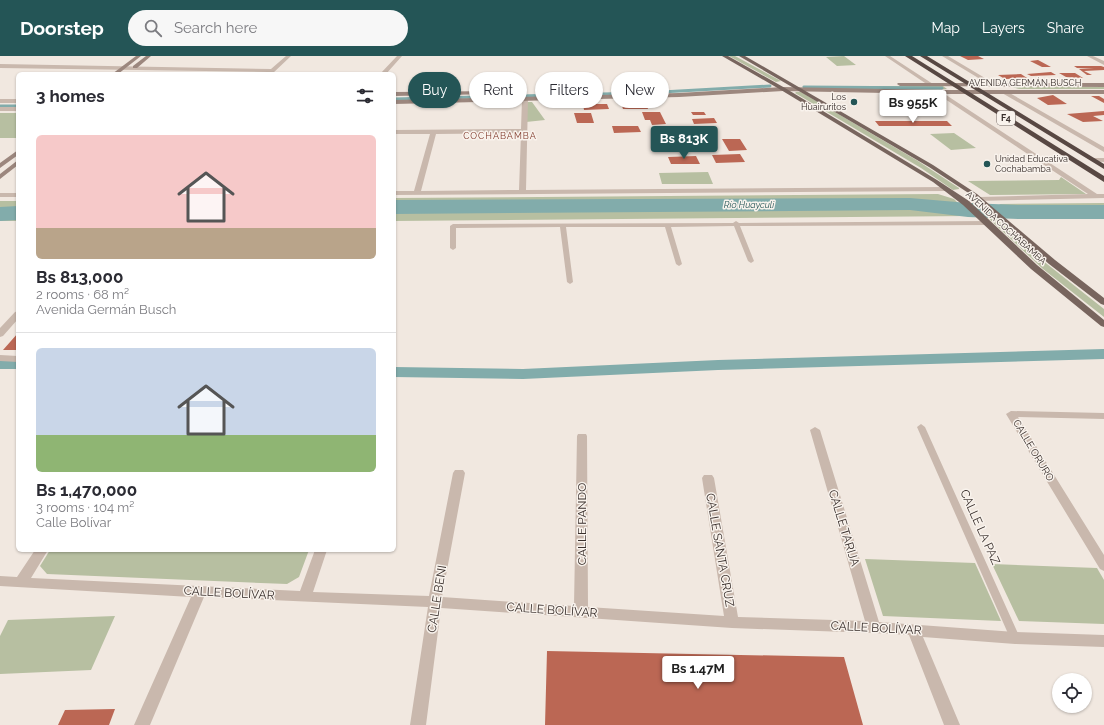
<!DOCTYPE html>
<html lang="en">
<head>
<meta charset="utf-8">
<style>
	:root { --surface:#fff; --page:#f7f7f7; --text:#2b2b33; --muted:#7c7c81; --line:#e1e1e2; --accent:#245556 }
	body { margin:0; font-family:Raleway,sans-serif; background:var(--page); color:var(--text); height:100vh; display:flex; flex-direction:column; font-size:15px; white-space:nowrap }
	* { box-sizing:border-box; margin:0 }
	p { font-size:13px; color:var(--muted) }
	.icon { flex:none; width:22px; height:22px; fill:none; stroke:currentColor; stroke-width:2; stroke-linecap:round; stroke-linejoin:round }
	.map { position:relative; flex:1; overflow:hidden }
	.details { position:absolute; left:16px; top:16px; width:380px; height:480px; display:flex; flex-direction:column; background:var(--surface); border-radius:6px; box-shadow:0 1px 3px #0004 }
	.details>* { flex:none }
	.guide { position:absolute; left:408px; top:16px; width:380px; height:36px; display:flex; gap:8px }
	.tools { position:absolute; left:1052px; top:617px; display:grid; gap:8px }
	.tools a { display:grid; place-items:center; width:40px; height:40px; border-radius:50%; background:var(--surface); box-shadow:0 1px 3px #0004; font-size:20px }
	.price { position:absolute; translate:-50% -34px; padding:0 9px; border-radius:4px; background:#fff; color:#222; font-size:13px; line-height:26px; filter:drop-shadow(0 1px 2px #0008) }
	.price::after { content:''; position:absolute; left:50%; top:24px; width:12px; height:9px; margin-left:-6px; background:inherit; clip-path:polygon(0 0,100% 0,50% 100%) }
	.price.active { background:var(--accent); color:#fff }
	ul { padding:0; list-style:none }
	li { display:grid; align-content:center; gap:8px; height:212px; padding:0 20px }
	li+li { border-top:1px solid var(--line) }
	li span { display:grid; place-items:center; height:124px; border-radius:6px; color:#555 }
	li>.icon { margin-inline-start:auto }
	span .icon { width:72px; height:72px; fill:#fffc; stroke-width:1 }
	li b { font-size:17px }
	h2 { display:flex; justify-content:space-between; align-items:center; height:48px; padding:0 20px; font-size:17px }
	.pill { padding:0 14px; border-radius:18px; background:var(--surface); box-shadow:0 1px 3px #0004; font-size:14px; line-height:36px }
	.pill.active { background:var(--accent); color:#fff }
	header { display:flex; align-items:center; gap:24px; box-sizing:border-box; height:56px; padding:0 20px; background:var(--accent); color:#fff }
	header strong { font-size:19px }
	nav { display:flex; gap:22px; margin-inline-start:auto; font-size:14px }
	.search { width:280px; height:36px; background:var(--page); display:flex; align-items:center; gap:10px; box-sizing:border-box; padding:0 14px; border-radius:22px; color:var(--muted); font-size:15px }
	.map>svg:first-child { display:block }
</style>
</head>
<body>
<header>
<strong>Doorstep</strong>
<div class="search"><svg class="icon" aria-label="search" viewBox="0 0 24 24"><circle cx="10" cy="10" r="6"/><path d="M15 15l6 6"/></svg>Search here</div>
<nav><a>Map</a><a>Layers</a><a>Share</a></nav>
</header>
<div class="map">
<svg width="1104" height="669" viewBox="0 0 1104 669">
	<rect width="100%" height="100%" fill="#f1e8e0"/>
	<path fill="#b7bfa1" d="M 729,0 L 735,0 L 781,25 L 776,26 Z
		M 844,0 L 856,9 L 837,10 L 826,1 Z
		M 802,30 L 943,30 L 947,33 L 807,33 Z
		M 1012,31 L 1104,31 L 1104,33 L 1019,33 Z
		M 796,36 L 801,36 L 918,105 L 959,132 L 959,133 L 953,134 L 921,112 L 795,37 Z
		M 526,46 L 532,46 L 545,64 L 526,66 Z
		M 0,57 L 18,57 L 18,82 L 0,82 Z
		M 954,77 L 976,92 L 951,94 L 930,78 Z
		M 708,116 L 713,128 L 662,128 L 659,117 Z
		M 1061,121 L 1086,138 L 990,139 L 968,125 L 1059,124 Z
		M 938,138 L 954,143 L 971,160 L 394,165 L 394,142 Z
		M 0,145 L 18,145 L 18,165 L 0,165 Z
		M 977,146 L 1047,208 L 1104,253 L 1104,261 L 1043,213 L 972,147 Z
		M 1104,147 L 1104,160 L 1015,160 L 999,148 Z
		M 50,494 L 309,494 L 299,521 L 287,528 L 47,518 L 40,510 Z
		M 865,503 L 975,507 L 1001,565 L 883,560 Z
		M 992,508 L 1097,512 L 1104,524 L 1104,568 L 1019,565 Z
		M 115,560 L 91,614 L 0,618 L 0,580 L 8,564 Z"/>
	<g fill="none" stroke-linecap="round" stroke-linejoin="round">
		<path stroke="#82acab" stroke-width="3" d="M 804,31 L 942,32
			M 394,43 L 644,37 L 770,30
			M 0,50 L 18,50"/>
		<path fill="#82acab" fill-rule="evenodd" d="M 1104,293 L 1104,303 L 718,314 L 523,323 L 394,321 L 394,311 L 523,313 L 718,304 Z
			M 0,303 L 18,303 L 18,313 L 0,313 Z"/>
		<path fill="#82acab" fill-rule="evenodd" d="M 910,142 L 968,147 L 1019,149 L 1104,149 L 1104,163 L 1019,163 L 968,161 L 910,154 L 394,158 L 394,144 Z
			M 18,150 L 18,164 L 0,165 L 0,151 Z"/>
	</g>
	<path fill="#bb6754" d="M 960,0 L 978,0 L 984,3 L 968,4 Z
		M 1038,4 L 1051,11 L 1042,11 L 1030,5 Z
		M 1074,10 L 1101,10 L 1104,11 L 1104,14 L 1084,15 L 1092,19 L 1087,19 L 1079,13 L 1094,13 L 1077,12 Z
		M 1051,16 L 1056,19 L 1031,20 L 1027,18 Z
		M 1059,17 L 1075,17 L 1083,22 L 1066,21 Z
		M 1021,18 L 1027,22 L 1005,23 L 998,19 Z
		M 1053,39 L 1067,48 L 1048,49 L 1037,42 Z
		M 1091,40 L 1099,40 L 1104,43 L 1104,47 Z
		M 621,47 L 646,47 L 648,53 L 623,53 Z
		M 583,48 L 607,48 L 609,53 L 584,54 Z
		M 1104,55 L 1104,59 L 1093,60 L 1103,65 L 1083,66 L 1067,58 Z
		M 642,56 L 660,56 L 666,68 L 652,69 L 650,64 L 645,64 Z
		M 691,56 L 704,56 L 706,59 L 693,59 Z
		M 574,57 L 591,57 L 594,67 L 577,67 Z
		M 714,62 L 717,67 L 694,68 L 692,63 Z
		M 875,65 L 947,65 L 952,70 L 879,70 Z
		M 612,70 L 638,70 L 641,76 L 614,77 Z
		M 708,73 L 711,80 L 675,81 L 672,74 Z
		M 722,83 L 740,83 L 747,94 L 729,95 Z
		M 740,98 L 745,106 L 716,107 L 712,99 Z
		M 696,100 L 700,108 L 671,108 L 668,101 Z
		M 18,277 L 18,294 L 3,294 Z
		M 547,595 L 844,601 L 863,669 L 545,669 Z
		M 115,653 L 109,669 L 58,669 L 65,654 Z"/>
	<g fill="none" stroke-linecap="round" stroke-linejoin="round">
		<path fill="#c9b8ad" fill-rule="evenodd" d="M 736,165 L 739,167 L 987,165 L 990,167 L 987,169 L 740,170 L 754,205 L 751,207 L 748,205 L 734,170 L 671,171 L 682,208 L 679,210 L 676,208 L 665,171 L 566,171 L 573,226 L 570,228 L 567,226 L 560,171 L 456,172 L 456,192 L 453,194 L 450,192 L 450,170 L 453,168 L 733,167 Z
			M 921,368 L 925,371 L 1020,582 L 1019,585 L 1015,587 L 1011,585 L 1010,582 L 917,371 Z"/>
		<path fill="#c9b8ad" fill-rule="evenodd" d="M 286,0 L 291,0 L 272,18 L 266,18 L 268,16 L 0,12 L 0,8 L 271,13 Z
			M 397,0 L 402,0 L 386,18 L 380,18 Z
			M 885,0 L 890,0 L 933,28 L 928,29 Z
			M 942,0 L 948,0 L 995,28 L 990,29 Z
			M 1087,0 L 1093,0 L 1104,5 L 1104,9 Z
			M 936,35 L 940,35 L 1097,138 L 1104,138 L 1104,142 L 977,145 L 976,143 L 980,141 L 1088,138 L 936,37 Z
			M 1002,35 L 1006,35 L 1104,91 L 1104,96 L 1002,37 Z
			M 525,41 L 528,43 L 526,134 L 946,131 L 949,133 L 946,135 L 394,139 L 394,135 L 414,135 L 430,78 L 394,78 L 394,74 L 521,73 L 522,43 ZM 521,77 L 519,134 L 421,135 L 436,78 Z
			M 0,43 L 18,43 L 18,47 L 0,47 Z
			M 0,51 L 18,51 L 18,55 L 0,55 Z
			M 1093,102 L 1104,102 L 1104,106 L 1091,105 L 1091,103 Z
			M 0,137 L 18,137 L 18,141 L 0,141 Z
			M 18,255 L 18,263 L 3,280 L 0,281 L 0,272 L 15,256 Z
			M 0,299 L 18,300 L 18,306 L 0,305 Z
			M 1011,355 L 1104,357 L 1104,363 L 1018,361 L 1104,499 L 1104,515 L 1100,513 L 1006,358 Z
			M 815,371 L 820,374 L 879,566 L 1015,576 L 1104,579 L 1104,591 L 1015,588 L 923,581 L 960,669 L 944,669 L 909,579 L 874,577 L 732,572 L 441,552 L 426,669 L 410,669 L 428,551 L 204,541 L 150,669 L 134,669 L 191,541 L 0,530 L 0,520 L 17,521 L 35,494 L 48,494 L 31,522 L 300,535 L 315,494 L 327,494 L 313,536 L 429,540 L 453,417 L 455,414 L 463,414 L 465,417 L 442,541 L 574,550 L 577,380 L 578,378 L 586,378 L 587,380 L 588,551 L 724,560 L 702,422 L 704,419 L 712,419 L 714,422 L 738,561 L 865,565 L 810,374 Z"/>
		<path fill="#9c877e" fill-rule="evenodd" d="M 136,0 L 141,0 L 118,18 L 112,18 Z
			M 146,0 L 151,0 L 137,12 L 133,12 L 133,10 Z
			M 898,27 L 1104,27 L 1104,31 L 900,30 L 897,28 Z
			M 783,31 L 938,34 L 1104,34 L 1104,38 L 938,38 L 783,35 L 679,41 L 394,48 L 394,44 L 679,37 Z
			M 498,35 L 499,36 L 496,38 L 394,40 L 394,36 Z
			M 18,94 L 18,99 L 0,112 L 0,107 Z
			M 18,104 L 18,109 L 0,123 L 0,118 Z"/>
		<path fill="#78655e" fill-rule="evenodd" d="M 722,0 L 728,0 L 785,32 L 937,124 L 969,145 L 1037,209 L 1104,264 L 1104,271 L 1101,270 L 1031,213 L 963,149 L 933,126 L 781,34 Z
			M 739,0 L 745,0 L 933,109 L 977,138 L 1055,204 L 1104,242 L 1104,249 L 1101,248 L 1049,208 L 973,140 L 929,111 Z"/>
		<path fill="#584843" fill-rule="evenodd" d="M 905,0 L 912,0 L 1104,120 L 1104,126 Z
			M 920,0 L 927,0 L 1104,108 L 1104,113 Z"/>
	</g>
	<g fill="#245556" stroke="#f9f3ed" stroke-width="1.5">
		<circle cx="854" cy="46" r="4"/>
		<circle cx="987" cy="108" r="4"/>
	</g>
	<g text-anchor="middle" stroke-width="3" stroke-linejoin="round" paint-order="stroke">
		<g font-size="9" fill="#382e2b" stroke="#f9f3ed">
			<text x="1025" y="30">AVENIDA GERMÁN BUSCH</text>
			<text transform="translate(1006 172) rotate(42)" y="3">AVENIDA COCHABAMBA</text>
		</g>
		<g font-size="9" fill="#382e2b" stroke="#f9f3ed" text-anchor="end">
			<text x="846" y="44">Los<tspan x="846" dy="10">Huairuritos</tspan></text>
			<text x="995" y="106" text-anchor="start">Unidad Educativa<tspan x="995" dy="10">Cochabamba</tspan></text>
		</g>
		<rect fill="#f9f3ed" stroke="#726965" stroke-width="1" x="997" y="55" width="18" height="14" rx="3"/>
		<g font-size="9" font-weight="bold" fill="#382e2b">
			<text x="1006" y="65">F4</text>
		</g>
		<g font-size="9" letter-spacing="1" fill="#803a2b" stroke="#f9f3ed">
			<text x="500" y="83">COCHABAMBA</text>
		</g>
		<g font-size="9" font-style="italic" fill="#245556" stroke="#f9f3ed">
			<text x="749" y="152">Río Huayculi</text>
		</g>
		<g font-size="10" fill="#382e2b" stroke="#f9f3ed">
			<text transform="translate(1034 394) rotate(59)" y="4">CALLE ORURO</text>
		</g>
		<g font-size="12" fill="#382e2b" stroke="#f9f3ed">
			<text transform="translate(582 468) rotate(-90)" y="4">CALLE PANDO</text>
			<text transform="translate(980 471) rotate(66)" y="4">CALLE LA PAZ</text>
			<text transform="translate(844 472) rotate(73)" y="4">CALLE TARIJA</text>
			<text transform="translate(720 494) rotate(80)" y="4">CALLE SANTA CRUZ</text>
			<text transform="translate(229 537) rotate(3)" y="4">CALLE BOLÍVAR</text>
			<text transform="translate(437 543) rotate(-81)" y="4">CALLE BENI</text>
			<text transform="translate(552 554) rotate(4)" y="4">CALLE BOLÍVAR</text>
			<text transform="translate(876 572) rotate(3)" y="4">CALLE BOLÍVAR</text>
		</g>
	</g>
</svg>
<div class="tools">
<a><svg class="icon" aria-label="locate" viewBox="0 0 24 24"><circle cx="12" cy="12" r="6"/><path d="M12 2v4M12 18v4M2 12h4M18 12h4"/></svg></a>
</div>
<b class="price" style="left:913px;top:68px">Bs 955K</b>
<b class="price active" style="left:684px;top:104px">Bs 813K</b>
<b class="price" style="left:698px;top:634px">Bs 1.47M</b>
<div class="guide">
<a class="pill active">Buy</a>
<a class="pill">Rent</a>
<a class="pill">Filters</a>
<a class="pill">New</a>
</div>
<section class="details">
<h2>3 homes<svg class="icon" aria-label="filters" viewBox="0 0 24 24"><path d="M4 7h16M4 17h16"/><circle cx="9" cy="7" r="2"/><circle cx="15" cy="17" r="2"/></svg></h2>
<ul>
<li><span style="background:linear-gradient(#f6c9c9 75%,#b9a48a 0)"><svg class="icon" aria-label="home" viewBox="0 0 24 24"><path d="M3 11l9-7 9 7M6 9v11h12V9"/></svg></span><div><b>Bs 813,000</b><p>2 rooms · 68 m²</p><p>Avenida Germán Busch</p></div></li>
<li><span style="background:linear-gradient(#c9d6e8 70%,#8fb573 0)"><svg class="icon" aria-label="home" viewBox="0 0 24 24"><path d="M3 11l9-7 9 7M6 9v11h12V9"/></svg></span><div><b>Bs 1,470,000</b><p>3 rooms · 104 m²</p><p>Calle Bolívar</p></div></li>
</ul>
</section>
</div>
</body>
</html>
